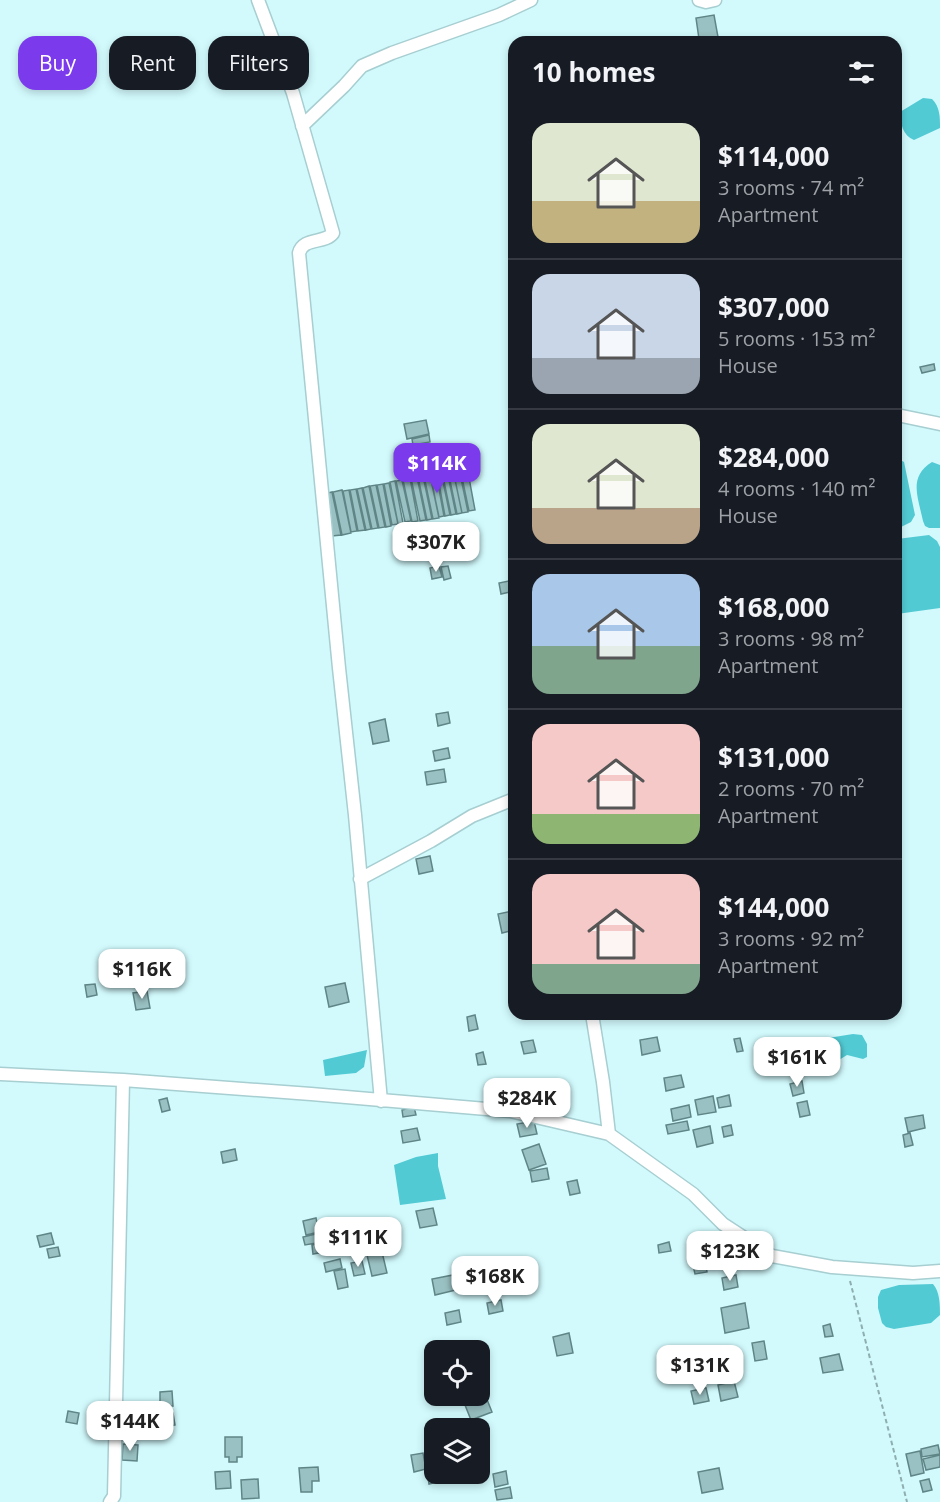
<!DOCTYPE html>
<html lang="en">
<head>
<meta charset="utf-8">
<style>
	:root { --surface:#171b24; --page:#20242c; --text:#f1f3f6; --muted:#9ea1a6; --line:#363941; --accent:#7c3aed }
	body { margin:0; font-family:"Open Sans",sans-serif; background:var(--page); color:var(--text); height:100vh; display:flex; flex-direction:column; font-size:22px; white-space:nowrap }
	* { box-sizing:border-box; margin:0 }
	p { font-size:20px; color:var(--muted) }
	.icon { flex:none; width:33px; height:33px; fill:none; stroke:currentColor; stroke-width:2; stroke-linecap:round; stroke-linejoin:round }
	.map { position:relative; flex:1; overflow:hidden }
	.sheet { position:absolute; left:508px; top:36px; width:394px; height:984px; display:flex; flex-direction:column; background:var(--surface); border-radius:18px; box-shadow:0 3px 9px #0003 }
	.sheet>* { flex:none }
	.top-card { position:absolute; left:18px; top:36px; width:400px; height:54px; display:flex; gap:12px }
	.controls { position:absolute; left:424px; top:1340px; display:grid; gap:12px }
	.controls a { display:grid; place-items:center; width:66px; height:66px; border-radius:12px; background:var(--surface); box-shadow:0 3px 9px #0003; font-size:30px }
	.price { position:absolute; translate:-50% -51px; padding:0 14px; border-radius:12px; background:#fff; color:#222; font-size:20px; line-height:39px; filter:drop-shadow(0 2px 3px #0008) }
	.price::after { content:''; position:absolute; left:50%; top:36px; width:18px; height:14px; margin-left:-9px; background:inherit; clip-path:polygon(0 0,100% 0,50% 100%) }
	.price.active { background:var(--accent); color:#fff }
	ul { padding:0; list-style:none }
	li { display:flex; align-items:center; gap:18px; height:150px; padding:0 24px }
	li+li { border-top:2px solid var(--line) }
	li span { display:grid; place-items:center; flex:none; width:168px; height:120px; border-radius:18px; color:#555 }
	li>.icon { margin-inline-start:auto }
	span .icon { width:72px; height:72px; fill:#fffc; stroke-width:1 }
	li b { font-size:26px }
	h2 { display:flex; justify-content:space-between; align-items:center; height:72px; padding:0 24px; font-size:26px }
	.pill { padding:0 21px; border-radius:18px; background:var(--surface); box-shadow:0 3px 9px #0003; font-size:21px; line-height:54px }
	.pill.active { background:var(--accent); color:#fff }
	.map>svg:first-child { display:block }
</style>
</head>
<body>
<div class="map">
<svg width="940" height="1502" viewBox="0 0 940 1502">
	<rect width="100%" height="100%" fill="#d2fafd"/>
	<path fill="#52cad3" d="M 923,98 L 932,99 C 940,107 940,117 940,128 L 914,140 C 903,136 900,123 900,112 Z
		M 897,458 L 904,462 L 915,515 L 911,522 L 897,529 Z
		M 932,462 L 940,465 L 940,528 L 929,528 L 925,526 L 923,521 C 918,497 908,477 932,462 Z
		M 929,535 L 937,541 L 940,547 L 940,608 L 897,614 L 897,539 Z
		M 853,1034 L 862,1035 L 867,1044 L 867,1057 L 863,1059 L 847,1055 L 839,1060 L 831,1058 L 828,1038 Z
		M 367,1050 L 364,1067 L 356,1073 L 325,1076 L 323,1060 Z
		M 438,1153 L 438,1166 L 446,1199 L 400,1205 L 394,1165 L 416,1157 Z
		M 933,1284 C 940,1292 940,1305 940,1315 L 931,1323 L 894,1329 L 886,1327 L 882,1323 L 878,1308 L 878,1297 L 881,1290 L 899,1285 Z"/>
	<path fill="#99c0c2" stroke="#608587" stroke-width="1.5" d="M 714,15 L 718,37 L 699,39 L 696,18 Z
		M 934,364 L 935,370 L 922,373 L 920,367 Z
		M 426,420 L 429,434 L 407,439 L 404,424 Z
		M 429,435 L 430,442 L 413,445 L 412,439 Z
		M 467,467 L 475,510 L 469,511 L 460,468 Z
		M 459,469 L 468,512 L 462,513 L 453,470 Z
		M 453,470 L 462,513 L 457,514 L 448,471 Z
		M 447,471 L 456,514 L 451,515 L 442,472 Z
		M 441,472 L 450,515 L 445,516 L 437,473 Z
		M 436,473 L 444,516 L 439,517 L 430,474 Z
		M 430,475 L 439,518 L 433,519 L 424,476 Z
		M 423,476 L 432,519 L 427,520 L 418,477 Z
		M 417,477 L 426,520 L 420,521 L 411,478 Z
		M 410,478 L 418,521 L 412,522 L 403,480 Z
		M 402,480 L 411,521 L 405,522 L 396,481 Z
		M 395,481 L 403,523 L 398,524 L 390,482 Z
		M 389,483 L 398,524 L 392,525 L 384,484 Z
		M 383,484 L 391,526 L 386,527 L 377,485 Z
		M 376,485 L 385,527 L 379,528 L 370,486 Z
		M 369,486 L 378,528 L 372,529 L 363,488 Z
		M 362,488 L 371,529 L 366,530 L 357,489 Z
		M 356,489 L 365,530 L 358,531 L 350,490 Z
		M 342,490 L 351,533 L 342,535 L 333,492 Z
		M 349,490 L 357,531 L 351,532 L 343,491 Z
		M 332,492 L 341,535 L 332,536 L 324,494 Z
		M 439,566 L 442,577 L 432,579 L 430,568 Z
		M 448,566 L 451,578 L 444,580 L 441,567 Z
		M 513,580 L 514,591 L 501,594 L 499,583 Z
		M 448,712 L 450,723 L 438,726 L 436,714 Z
		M 385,719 L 389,741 L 373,744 L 369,723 Z
		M 448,748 L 450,758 L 435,761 L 433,751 Z
		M 444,769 L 446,782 L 427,785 L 425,772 Z
		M 430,856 L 433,871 L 419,874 L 416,859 Z
		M 513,911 L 514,930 L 502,933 L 498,914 Z
		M 345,983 L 349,1002 L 329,1007 L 325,987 Z
		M 95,984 L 97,995 L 87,997 L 85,985 Z
		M 147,991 L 150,1008 L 136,1010 L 133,993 Z
		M 475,1015 L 478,1029 L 469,1031 L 467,1017 Z
		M 657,1037 L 660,1051 L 642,1055 L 640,1040 Z
		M 740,1038 L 743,1051 L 737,1052 L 734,1039 Z
		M 533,1040 L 536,1052 L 524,1054 L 521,1042 Z
		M 483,1052 L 486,1064 L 478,1065 L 476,1054 Z
		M 681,1075 L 684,1087 L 666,1091 L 664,1078 Z
		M 802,1081 L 804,1093 L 793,1096 L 790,1084 Z
		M 729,1095 L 731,1106 L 719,1108 L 717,1098 Z
		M 713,1096 L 716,1112 L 698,1115 L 695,1100 Z
		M 167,1098 L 170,1110 L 162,1112 L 159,1100 Z
		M 807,1101 L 810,1115 L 800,1117 L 797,1103 Z
		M 689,1105 L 691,1117 L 673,1121 L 671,1109 Z
		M 414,1107 L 416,1115 L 403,1117 L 402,1110 Z
		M 923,1115 L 925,1128 L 908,1132 L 905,1118 Z
		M 534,1121 L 537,1134 L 520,1137 L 517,1124 Z
		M 687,1121 L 689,1130 L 668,1134 L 666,1125 Z
		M 731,1125 L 733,1135 L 724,1137 L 722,1127 Z
		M 710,1126 L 713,1143 L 697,1147 L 693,1130 Z
		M 417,1128 L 420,1140 L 403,1143 L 401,1131 Z
		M 910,1133 L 913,1145 L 905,1147 L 903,1135 Z
		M 539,1144 L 546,1164 L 529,1170 L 522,1150 Z
		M 235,1149 L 237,1160 L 223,1163 L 221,1152 Z
		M 547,1168 L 549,1179 L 532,1182 L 530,1171 Z
		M 577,1180 L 580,1193 L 570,1195 L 567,1182 Z
		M 433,1208 L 437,1225 L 420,1228 L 416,1211 Z
		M 316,1218 L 319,1232 L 306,1235 L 303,1221 Z
		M 388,1228 L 390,1240 L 383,1242 L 380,1229 Z
		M 51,1233 L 54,1244 L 40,1247 L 37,1236 Z
		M 320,1233 L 322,1242 L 305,1245 L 303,1237 Z
		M 669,1242 L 671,1251 L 659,1253 L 658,1245 Z
		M 322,1243 L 324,1252 L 313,1254 L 312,1245 Z
		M 58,1247 L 60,1256 L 49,1258 L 47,1249 Z
		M 703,1249 L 707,1272 L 695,1274 L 690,1251 Z
		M 382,1252 L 387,1273 L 372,1276 L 367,1255 Z
		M 340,1259 L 342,1268 L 326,1272 L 324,1263 Z
		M 362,1261 L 365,1274 L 354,1276 L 351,1263 Z
		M 345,1269 L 348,1287 L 338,1289 L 334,1271 Z
		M 453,1275 L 456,1290 L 435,1295 L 432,1279 Z
		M 736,1275 L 738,1287 L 724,1290 L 722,1278 Z
		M 501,1300 L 503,1311 L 489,1314 L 487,1303 Z
		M 745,1303 L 749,1328 L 725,1333 L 721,1308 Z
		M 459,1310 L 461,1322 L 447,1325 L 445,1313 Z
		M 830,1324 L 833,1336 L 825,1337 L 823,1326 Z
		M 569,1333 L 573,1353 L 557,1356 L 553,1337 Z
		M 764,1341 L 767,1359 L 755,1361 L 752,1343 Z
		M 839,1354 L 843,1370 L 823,1373 L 820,1358 Z
		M 734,1381 L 738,1397 L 721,1401 L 718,1385 Z
		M 706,1388 L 709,1401 L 694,1404 L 691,1391 Z
		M 172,1391 L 173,1406 L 160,1407 L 160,1392 Z
		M 484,1392 L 492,1412 L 471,1420 L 463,1400 L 480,1395 Z
		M 68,1411 L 79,1413 L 77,1424 L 66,1422 Z
		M 173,1413 L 175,1425 L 166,1427 L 164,1414 Z
		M 225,1437 L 242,1437 L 242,1457 L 237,1457 L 237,1462 L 229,1462 L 229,1457 L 225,1457 Z
		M 123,1444 L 138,1445 L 137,1461 L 122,1460 Z
		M 938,1445 L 940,1454 L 922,1457 L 921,1449 Z
		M 920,1451 L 924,1473 L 911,1476 L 906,1454 Z
		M 423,1453 L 426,1469 L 414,1472 L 411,1455 Z
		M 940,1455 L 940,1467 L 926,1470 L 923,1459 Z
		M 318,1467 L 319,1481 L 312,1481 L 312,1492 L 301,1492 L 299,1468 Z
		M 719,1468 L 723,1489 L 702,1493 L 698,1472 Z
		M 435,1470 L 435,1473 L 439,1473 L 441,1481 L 429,1484 L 427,1471 Z
		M 230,1471 L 231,1488 L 216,1489 L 215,1472 Z
		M 506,1471 L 508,1484 L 495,1487 L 493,1474 Z
		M 258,1479 L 259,1498 L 242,1499 L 241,1480 Z
		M 929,1479 L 932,1490 L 923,1492 L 920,1481 Z
		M 510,1487 L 512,1498 L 497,1500 L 495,1490 Z"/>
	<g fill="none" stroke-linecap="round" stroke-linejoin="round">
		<defs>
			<path id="minor" d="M 258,0 L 293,93 L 333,233 C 325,244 303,237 299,253 L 339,668 L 355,815 L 381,1101
				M 699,0 L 706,2 L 715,0
				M 302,126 L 344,86 L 362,66 L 392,53 L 499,15 L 531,0
				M 897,415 L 940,424
				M 360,879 L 431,841 L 472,816 L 514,799
				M 592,1014 L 603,1082 L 609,1134
				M 0,1074 L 123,1080 L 311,1094 L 510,1111 L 609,1134 L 693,1194 L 723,1224 L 772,1256 L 832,1267 L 913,1273 L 940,1271
				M 110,1502 L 114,1496 L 123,1080"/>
		</defs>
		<use href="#minor" stroke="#a7ced1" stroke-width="15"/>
		<path stroke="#8eaeb0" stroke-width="2" stroke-dasharray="4.5 3" stroke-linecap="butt" d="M 850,1281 L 907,1502"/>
		<use href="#minor" stroke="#fff" stroke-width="12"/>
	</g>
</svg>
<div class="controls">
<a><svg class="icon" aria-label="locate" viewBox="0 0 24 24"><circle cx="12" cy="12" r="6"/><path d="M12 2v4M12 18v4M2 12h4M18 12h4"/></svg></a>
<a><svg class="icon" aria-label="layers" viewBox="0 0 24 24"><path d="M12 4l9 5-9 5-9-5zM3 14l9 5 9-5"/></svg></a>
</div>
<b class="price active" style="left:437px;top:494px">$114K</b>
<b class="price" style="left:436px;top:573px">$307K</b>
<b class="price" style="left:142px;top:1000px">$116K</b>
<b class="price" style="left:797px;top:1088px">$161K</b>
<b class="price" style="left:527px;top:1129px">$284K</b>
<b class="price" style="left:358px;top:1268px">$111K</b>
<b class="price" style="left:730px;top:1282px">$123K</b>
<b class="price" style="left:495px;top:1307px">$168K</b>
<b class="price" style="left:700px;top:1396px">$131K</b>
<b class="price" style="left:130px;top:1452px">$144K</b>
<div class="top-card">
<a class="pill active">Buy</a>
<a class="pill">Rent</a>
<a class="pill">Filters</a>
</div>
<section class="sheet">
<h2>10 homes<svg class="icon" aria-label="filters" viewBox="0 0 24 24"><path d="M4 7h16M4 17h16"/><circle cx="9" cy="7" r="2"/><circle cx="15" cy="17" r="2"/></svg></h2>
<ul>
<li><span style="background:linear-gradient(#dfe7d0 65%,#c2b280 0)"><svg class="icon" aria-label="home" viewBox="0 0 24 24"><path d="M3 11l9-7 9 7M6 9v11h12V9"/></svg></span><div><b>$114,000</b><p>3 rooms · 74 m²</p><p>Apartment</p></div></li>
<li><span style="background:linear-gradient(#c9d6e8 70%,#9aa5b1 0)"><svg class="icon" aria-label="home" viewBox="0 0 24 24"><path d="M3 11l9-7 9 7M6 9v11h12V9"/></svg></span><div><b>$307,000</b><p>5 rooms · 153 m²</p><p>House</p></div></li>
<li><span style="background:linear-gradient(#dfe7d0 70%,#b9a48a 0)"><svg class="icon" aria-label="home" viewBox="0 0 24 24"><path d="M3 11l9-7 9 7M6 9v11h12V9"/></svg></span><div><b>$284,000</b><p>4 rooms · 140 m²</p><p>House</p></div></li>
<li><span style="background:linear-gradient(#a9c7e8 60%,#7fa58c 0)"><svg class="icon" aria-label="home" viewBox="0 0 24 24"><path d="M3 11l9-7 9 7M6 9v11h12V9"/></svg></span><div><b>$168,000</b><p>3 rooms · 98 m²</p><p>Apartment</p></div></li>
<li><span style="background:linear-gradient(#f6c9c9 75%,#8fb573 0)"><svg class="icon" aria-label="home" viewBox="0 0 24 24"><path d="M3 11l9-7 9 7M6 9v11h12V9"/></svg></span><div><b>$131,000</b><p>2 rooms · 70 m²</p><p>Apartment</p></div></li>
<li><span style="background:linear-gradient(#f6c9c9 75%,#7fa58c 0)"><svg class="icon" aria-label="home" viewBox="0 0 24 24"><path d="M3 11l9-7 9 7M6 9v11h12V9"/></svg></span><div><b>$144,000</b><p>3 rooms · 92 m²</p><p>Apartment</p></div></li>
</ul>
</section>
</div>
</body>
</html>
